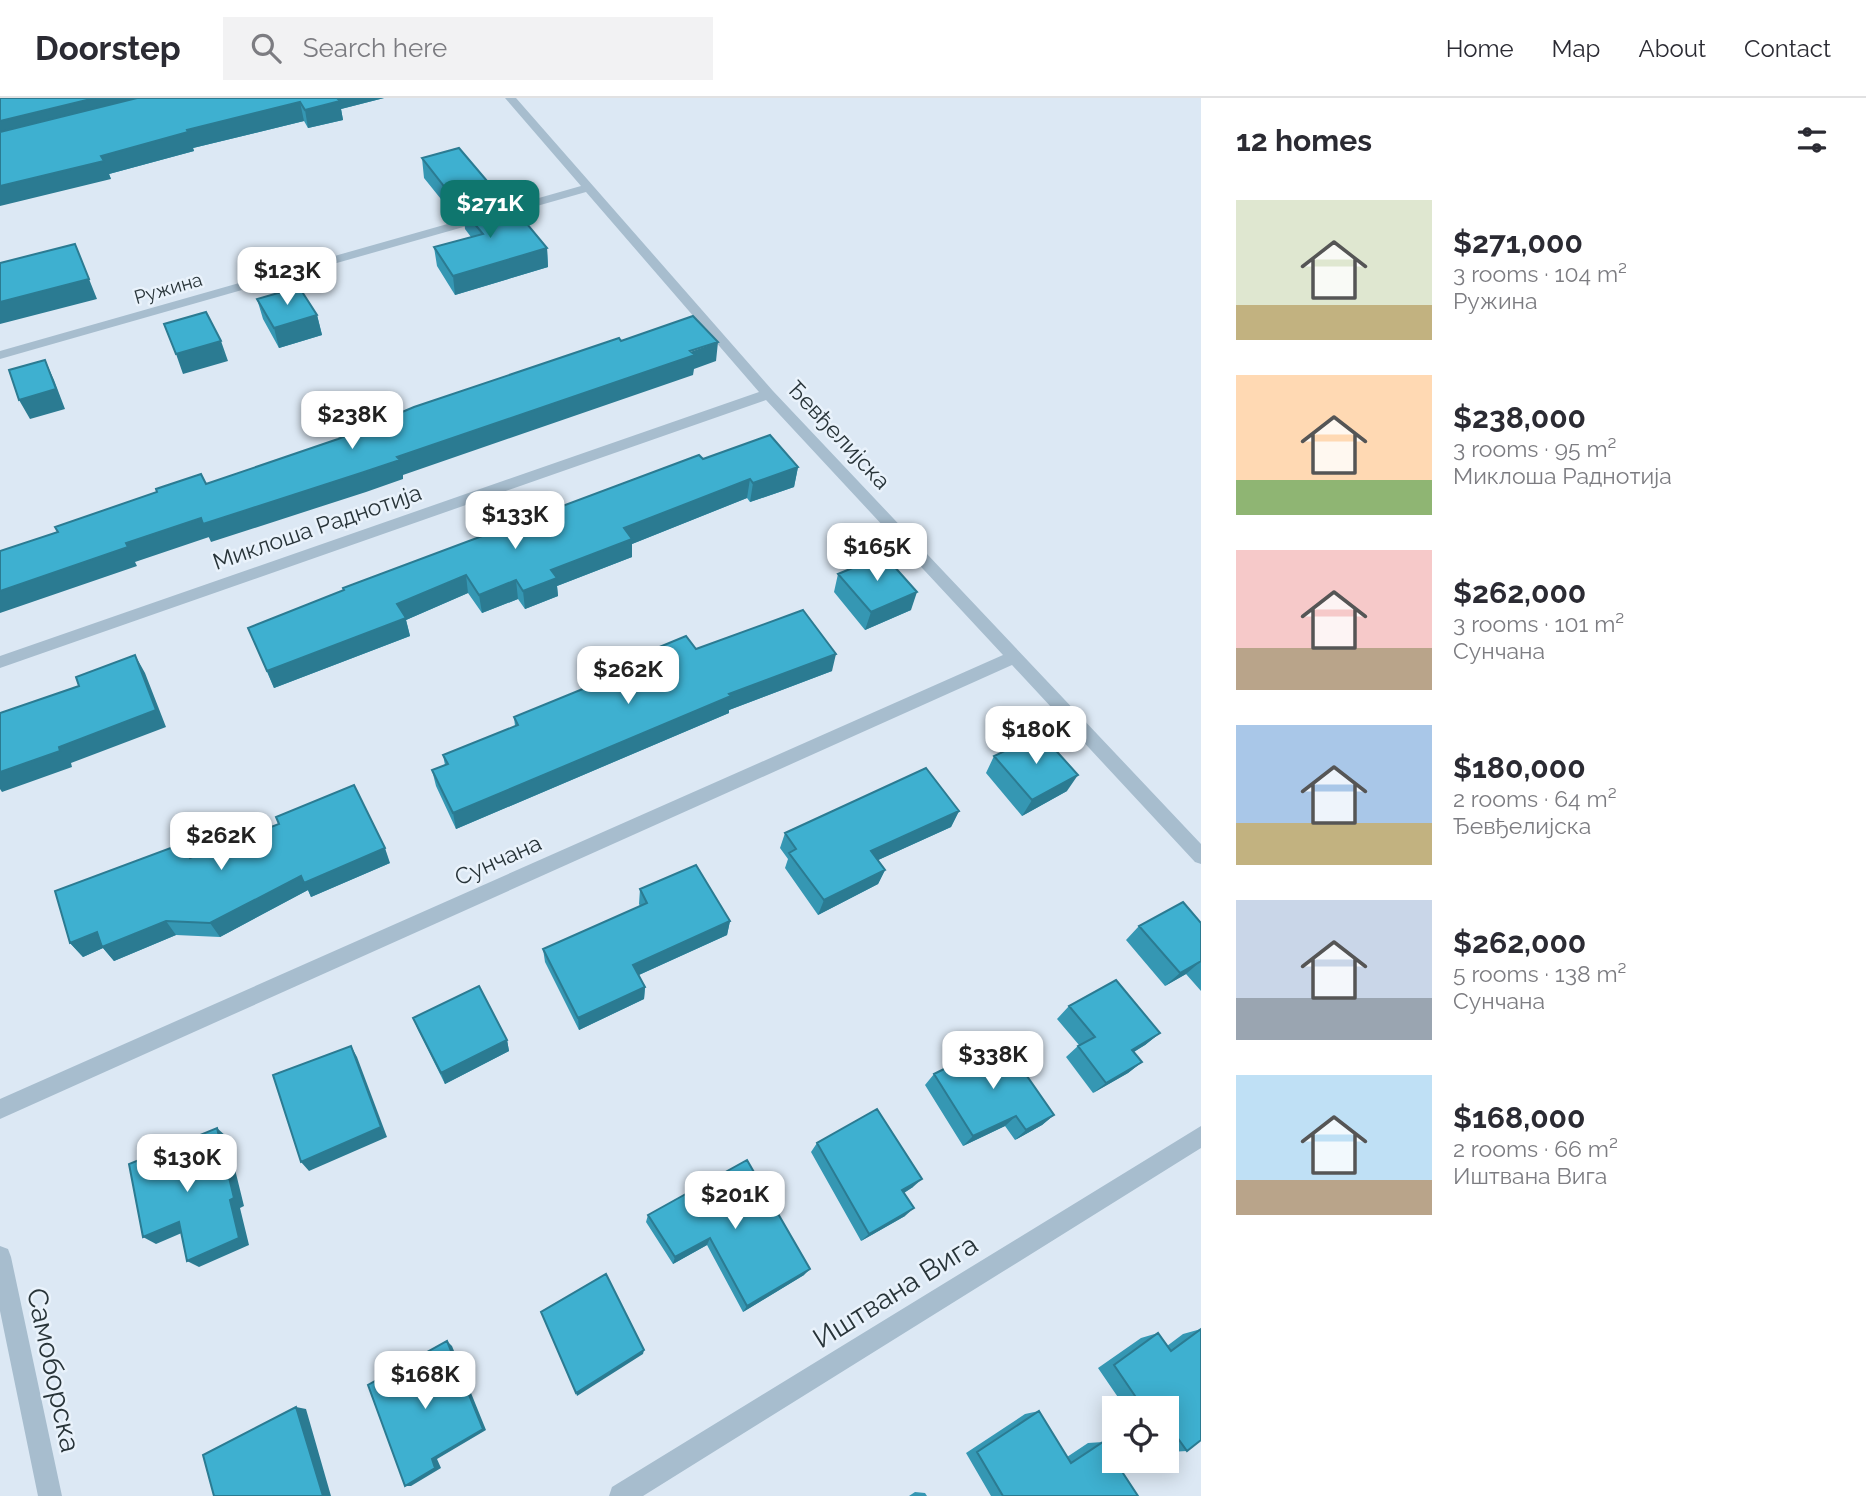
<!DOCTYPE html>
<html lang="en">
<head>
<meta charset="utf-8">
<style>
	:root { --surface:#fff; --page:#f2f2f3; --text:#2b2b33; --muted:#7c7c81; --line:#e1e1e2; --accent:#0f766e }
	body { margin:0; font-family:Raleway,sans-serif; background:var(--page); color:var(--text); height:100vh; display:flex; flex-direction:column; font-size:26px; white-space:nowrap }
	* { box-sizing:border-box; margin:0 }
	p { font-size:23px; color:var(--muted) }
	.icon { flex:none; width:38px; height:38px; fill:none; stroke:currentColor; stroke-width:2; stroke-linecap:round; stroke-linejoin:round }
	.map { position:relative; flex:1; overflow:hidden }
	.sheet { display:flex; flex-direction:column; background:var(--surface); width:665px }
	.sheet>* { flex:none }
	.controls { position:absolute; left:1102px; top:1298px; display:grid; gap:14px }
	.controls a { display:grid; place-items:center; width:77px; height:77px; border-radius:0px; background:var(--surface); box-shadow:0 4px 18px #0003; font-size:35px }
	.price { position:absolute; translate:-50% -60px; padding:0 16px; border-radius:14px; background:#fff; color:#222; font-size:23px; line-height:46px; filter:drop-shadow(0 2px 4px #0008) }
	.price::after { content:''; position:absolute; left:50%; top:42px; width:21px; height:16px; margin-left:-10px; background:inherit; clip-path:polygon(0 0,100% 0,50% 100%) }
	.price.on { background:var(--accent); color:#fff }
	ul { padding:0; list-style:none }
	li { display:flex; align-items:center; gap:21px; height:175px; padding:0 35px }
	li span { display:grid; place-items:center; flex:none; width:196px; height:140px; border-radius:0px; color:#555 }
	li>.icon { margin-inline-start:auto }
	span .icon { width:84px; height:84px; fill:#fffc; stroke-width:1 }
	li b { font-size:30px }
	h2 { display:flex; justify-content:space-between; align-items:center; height:84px; padding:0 35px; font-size:30px }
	header { display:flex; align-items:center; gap:42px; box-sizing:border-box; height:98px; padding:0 35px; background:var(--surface); border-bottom:2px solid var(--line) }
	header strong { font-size:33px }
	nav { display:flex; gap:38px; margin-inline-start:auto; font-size:24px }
	.search { width:490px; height:63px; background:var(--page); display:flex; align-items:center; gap:18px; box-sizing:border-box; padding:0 24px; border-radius:0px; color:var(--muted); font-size:26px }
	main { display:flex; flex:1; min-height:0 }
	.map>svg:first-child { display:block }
</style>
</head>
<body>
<header>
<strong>Doorstep</strong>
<div class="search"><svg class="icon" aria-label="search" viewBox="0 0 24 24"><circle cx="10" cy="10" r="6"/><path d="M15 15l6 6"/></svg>Search here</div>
<nav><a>Home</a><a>Map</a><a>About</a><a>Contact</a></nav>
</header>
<main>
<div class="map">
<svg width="1201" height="1398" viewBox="0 0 1201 1398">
	<rect width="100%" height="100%" fill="#dce8f4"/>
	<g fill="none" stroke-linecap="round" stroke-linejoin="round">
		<path fill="#a7bdce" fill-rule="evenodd" d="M 505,0 L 516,0 L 773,293 L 1201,746 L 1201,766 L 1195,764 L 1012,567 L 0,1021 L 0,1001 L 1003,557 L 766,302 L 0,570 L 0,558 L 759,294 L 586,94 L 0,261 L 0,253 L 581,88 Z
			M 1201,1028 L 1201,1050 L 643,1398 L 609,1398 L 612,1389 Z
			M 0,1148 L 8,1151 L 11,1159 L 62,1398 L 38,1398 L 0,1213 Z"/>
	</g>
	<path fill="#3597b3" d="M 0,0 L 384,0 L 341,11 L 343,22 L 308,30 L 304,23 L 193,50 L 194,53 L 109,76 L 111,81 Z
		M 422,60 L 493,90 L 494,103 L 519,122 L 547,150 L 548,169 L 455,197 L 437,168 L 434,149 L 471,139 L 465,131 L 464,119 L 457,121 L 424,80 Z
		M 257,201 L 317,217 L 322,237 L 279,250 L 263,221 Z
		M 703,361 L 798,369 L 794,389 L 750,404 L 747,400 L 632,446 L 632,459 L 557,488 L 558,498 L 525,511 L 518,501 L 482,515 L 468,495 L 406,522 L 410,538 L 274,590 L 248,530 L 343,493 L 343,490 Z
		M 838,476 L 911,512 L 865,532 L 834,494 Z
		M 696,551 L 832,573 L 729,612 L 729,615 L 456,731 L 436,688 L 432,672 L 445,667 L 443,657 L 515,628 L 514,619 L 616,578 L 616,567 Z
		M 994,658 L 1067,693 L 1022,718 L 986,675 Z
		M 959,713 L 951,729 L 878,762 L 885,772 L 878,786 L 818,817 L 785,770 L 788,761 L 780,750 L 785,735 Z
		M 193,759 L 390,765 L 311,799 L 308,792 L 220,839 L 176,837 L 114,863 L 103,850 L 83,859 L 70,845 Z
		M 640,791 L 730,823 L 727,837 L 639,877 L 645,889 L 644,901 L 579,932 L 545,864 L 543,851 L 640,808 L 639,806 Z
		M 1201,825 L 1201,893 L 1186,876 L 1165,888 L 1126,842 L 1139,828 Z
		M 1069,908 L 1160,935 L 1145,947 L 1134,954 L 1142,964 L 1128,975 L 1093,995 L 1066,959 L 1079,947 L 1057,921 Z
		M 413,920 L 507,942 L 509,953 L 445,986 L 418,932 Z
		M 934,976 L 1054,1017 L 1042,1027 L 1015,1042 L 1005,1028 L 963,1048 L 925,987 Z
		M 817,1045 L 913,1089 L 904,1095 L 905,1118 L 861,1143 L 811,1054 Z
		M 747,1062 L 804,1177 L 743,1214 L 707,1147 L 673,1166 L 646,1124 L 648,1117 Z
		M 1201,1231 L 1187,1353 L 1169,1354 L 1167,1352 L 1167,1311 L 1126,1311 L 1098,1270 L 1141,1240 L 1158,1235 L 1167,1248 L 1183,1236 Z
		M 1039,1313 L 1067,1359 L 1088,1345 L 1103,1344 L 1138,1398 L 991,1398 L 966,1355 L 1025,1316 Z
		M 915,1394 L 925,1395 L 927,1398 L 909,1398 Z"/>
	<path fill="#2b7b92" d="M 95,0 L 175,0 L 0,43 L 0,23 Z
		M 334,0 L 384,0 L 341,11 L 343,22 L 308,30 L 305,12 Z
		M 300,4 L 304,23 L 193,50 L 194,53 L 109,76 L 111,81 L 0,108 L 0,88 L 187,32 Z
		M 493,90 L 494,110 L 463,112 L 464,119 L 457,121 L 454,101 Z
		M 75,146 L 97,201 L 0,226 L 0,204 Z
		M 547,150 L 548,169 L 455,197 L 453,178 Z
		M 317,217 L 322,237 L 279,250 L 274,230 Z
		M 221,243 L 228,263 L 183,276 L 176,256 Z
		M 718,244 L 716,263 L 694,271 L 693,277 L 403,377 L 403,381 L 366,394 L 211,444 L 203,426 L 397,359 Z
		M 45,262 L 54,282 L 65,311 L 30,321 L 19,302 Z
		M 798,369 L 794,389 L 750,404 L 753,385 Z
		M 750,381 L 747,400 L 632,446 L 632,459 L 557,488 L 558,498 L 525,511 L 523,493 L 551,472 L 624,430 Z
		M 201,420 L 209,439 L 135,464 L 137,468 L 0,515 L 0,493 L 126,445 Z
		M 466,477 L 468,495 L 406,522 L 410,538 L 274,590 L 267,573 L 397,506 Z
		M 516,482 L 518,501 L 482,515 L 479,497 Z
		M 917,494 L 911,512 L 865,532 L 871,514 Z
		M 836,556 L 832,573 L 729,612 L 729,615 L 456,731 L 453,715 L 729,596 Z
		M 135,557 L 145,575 L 166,629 L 71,665 L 72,669 L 2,694 L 0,691 L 0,674 L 59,649 Z
		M 1078,677 L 1067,693 L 1022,718 L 1032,702 Z
		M 959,713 L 951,729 L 865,768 L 871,753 Z
		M 184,745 L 194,760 L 190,760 Z
		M 385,750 L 390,765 L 311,799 L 308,792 L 220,839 L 210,825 L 301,778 Z
		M 885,772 L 878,786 L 818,817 L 824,802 Z
		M 166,823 L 176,837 L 114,863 L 103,850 L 83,859 L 70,845 L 97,834 Z
		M 730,823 L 727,837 L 632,880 L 633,867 Z
		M 1201,863 L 1186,876 L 1165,888 L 1180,875 Z
		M 645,889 L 644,901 L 579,932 L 578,920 Z
		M 1160,935 L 1145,947 L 1118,963 L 1132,952 Z
		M 507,942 L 509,953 L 445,986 L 441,975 Z
		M 351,948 L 357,959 L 387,1039 L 309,1073 L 301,1064 Z
		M 1142,964 L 1128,975 L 1093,995 L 1106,985 Z
		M 1054,1017 L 1042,1027 L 1015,1042 L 1026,1032 Z
		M 1016,1018 L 1005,1028 L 963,1048 L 973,1038 Z
		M 217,1030 L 227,1039 L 244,1108 L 240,1110 L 249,1147 L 199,1169 L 187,1163 L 230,1102 Z
		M 922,1081 L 913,1089 L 894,1101 L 902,1092 Z
		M 914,1110 L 905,1118 L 861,1143 L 869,1136 Z
		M 179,1124 L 191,1131 L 156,1146 L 143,1139 Z
		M 710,1140 L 707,1147 L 673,1166 L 675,1159 Z
		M 810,1171 L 804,1177 L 743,1214 L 747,1208 Z
		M 447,1243 L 452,1248 L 486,1332 L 437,1361 L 441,1370 L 411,1388 L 405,1388 L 432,1361 Z
		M 644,1252 L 643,1256 L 577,1298 L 576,1295 Z
		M 296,1309 L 306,1311 L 331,1398 L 323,1398 Z"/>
	<path fill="#3eb0d0" stroke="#2b7b92" stroke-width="2" d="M 0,0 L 95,0 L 0,23 Z
		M 137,0 L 337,0 L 340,3 L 305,12 L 300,4 L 187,32 L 188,34 L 101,58 L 104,63 L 0,88 L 0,34 Z
		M 459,50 L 493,90 L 454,101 L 422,60 Z
		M 501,101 L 519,122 L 523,121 L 547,150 L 453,178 L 434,149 L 483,136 L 463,112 Z
		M 75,146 L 89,181 L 0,204 L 0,165 Z
		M 299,189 L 317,217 L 274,230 L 257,201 Z
		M 206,214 L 221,243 L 176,256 L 164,226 Z
		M 693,218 L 718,244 L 690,253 L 695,257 L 397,359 L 400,362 L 361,375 L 203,426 L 201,420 L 126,445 L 128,449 L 0,493 L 0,453 L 58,434 L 55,429 L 157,394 L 156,391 L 201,376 L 206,386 L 338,341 L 414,309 L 619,240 L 621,243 Z
		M 45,262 L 56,291 L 19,302 L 9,272 Z
		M 770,337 L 798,369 L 753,385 L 750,381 L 624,430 L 632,441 L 551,472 L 557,480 L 523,493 L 516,482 L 479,497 L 466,477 L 397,506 L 406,520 L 267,573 L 248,530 L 344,492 L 343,490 L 699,357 L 703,361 Z
		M 884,457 L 917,494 L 871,514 L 838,476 Z
		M 803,512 L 836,556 L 729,596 L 731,598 L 453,715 L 432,672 L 448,666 L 443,657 L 518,627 L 514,619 L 622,575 L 616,567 L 686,538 L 696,551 Z
		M 135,557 L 156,612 L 59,649 L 60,653 L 0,674 L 0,615 L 79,588 L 76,579 Z
		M 1041,636 L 1078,677 L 1032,702 L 994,658 Z
		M 926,670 L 959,713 L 871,753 L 885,772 L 824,802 L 789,755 L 796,751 L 785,735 Z
		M 354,687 L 385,750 L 304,785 L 301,778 L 210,825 L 166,823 L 102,849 L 97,834 L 70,845 L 55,793 L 184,745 L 190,760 L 279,726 L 276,719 Z
		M 696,767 L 730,823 L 633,867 L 645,889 L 578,920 L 543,851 L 647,805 L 640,791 Z
		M 1183,804 L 1201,825 L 1201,863 L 1180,875 L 1139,828 Z
		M 1116,882 L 1160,935 L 1132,952 L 1142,964 L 1106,985 L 1078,948 L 1095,939 L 1069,908 Z
		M 479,888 L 507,942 L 441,975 L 413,920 Z
		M 1002,942 L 1054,1017 L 1026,1032 L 1016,1018 L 973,1038 L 934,976 Z
		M 351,948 L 381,1029 L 301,1064 L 273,977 Z
		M 877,1011 L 922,1081 L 902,1092 L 914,1110 L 869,1136 L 817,1045 Z
		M 217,1030 L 234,1100 L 230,1102 L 239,1140 L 187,1163 L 179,1124 L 143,1139 L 129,1066 Z
		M 747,1062 L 810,1171 L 747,1208 L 710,1140 L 675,1159 L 648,1117 Z
		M 606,1176 L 644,1252 L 576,1295 L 541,1214 Z
		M 1201,1231 L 1201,1342 L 1187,1353 L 1167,1325 L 1167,1311 L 1144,1311 L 1114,1267 L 1158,1235 L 1171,1253 Z
		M 447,1243 L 483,1331 L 432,1361 L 435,1370 L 405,1388 L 368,1287 Z
		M 296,1309 L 323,1398 L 214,1398 L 203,1357 Z
		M 1039,1313 L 1071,1365 L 1103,1344 L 1115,1363 L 1138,1398 L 1003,1398 L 977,1354 Z"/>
	<g text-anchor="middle" stroke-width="5" stroke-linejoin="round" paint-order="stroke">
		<g font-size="19" fill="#283439" stroke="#e9f2fb">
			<text transform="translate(168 190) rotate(-16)" y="7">Ружина</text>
		</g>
		<g font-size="23" fill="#283439" stroke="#e9f2fb">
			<text transform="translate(839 337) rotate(47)" y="8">Ђевђелијска</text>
			<text transform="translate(317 429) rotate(-19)" y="8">Миклоша Раднотија</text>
			<text transform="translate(498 762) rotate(-24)" y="8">Сунчана</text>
		</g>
		<g font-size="28" fill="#283439" stroke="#e9f2fb">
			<text transform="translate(895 1193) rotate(-32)" y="10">Иштвана Вига</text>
			<text transform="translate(54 1272) rotate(78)" y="10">Самоборска</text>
		</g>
	</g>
</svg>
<div class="controls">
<a><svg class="icon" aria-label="locate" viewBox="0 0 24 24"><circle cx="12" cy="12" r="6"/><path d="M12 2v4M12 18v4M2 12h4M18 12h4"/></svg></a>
</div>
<b class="price on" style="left:490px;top:142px">$271K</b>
<b class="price" style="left:287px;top:209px">$123K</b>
<b class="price" style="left:352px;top:353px">$238K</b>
<b class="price" style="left:515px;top:453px">$133K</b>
<b class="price" style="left:877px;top:485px">$165K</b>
<b class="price" style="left:628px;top:608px">$262K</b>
<b class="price" style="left:1036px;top:668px">$180K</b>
<b class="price" style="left:221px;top:774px">$262K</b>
<b class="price" style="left:993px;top:993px">$338K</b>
<b class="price" style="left:187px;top:1096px">$130K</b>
<b class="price" style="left:735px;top:1133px">$201K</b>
<b class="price" style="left:425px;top:1313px">$168K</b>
</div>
<section class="sheet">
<h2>12 homes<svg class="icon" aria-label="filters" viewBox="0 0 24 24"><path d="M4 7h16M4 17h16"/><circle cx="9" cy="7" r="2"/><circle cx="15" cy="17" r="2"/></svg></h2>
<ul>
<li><span style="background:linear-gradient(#dfe7d0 75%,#c2b280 0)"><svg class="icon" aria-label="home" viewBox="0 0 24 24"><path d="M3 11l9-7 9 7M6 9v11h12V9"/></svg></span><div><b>$271,000</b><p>3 rooms · 104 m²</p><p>Ружина</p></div></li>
<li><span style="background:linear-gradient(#ffd9b3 75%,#8fb573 0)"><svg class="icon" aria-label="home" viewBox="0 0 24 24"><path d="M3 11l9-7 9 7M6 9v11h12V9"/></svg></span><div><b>$238,000</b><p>3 rooms · 95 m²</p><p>Миклоша Раднотија</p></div></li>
<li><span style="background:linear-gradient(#f6c9c9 70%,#b9a48a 0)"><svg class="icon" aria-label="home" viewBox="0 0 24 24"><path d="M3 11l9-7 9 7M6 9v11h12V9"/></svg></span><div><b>$262,000</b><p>3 rooms · 101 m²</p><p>Сунчана</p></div></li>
<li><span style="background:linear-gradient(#a9c7e8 70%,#c2b280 0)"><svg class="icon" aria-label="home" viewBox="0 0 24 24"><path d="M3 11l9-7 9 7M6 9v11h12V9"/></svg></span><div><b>$180,000</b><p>2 rooms · 64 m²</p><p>Ђевђелијска</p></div></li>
<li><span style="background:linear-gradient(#c9d6e8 70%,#9aa5b1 0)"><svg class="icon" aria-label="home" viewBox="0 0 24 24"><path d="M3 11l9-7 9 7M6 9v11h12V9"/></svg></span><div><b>$262,000</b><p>5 rooms · 138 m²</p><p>Сунчана</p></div></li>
<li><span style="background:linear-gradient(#bfe0f5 75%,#b9a48a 0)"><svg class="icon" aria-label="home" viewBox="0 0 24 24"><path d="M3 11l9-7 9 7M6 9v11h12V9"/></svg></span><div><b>$168,000</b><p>2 rooms · 66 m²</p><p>Иштвана Вига</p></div></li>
</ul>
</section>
</main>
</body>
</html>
